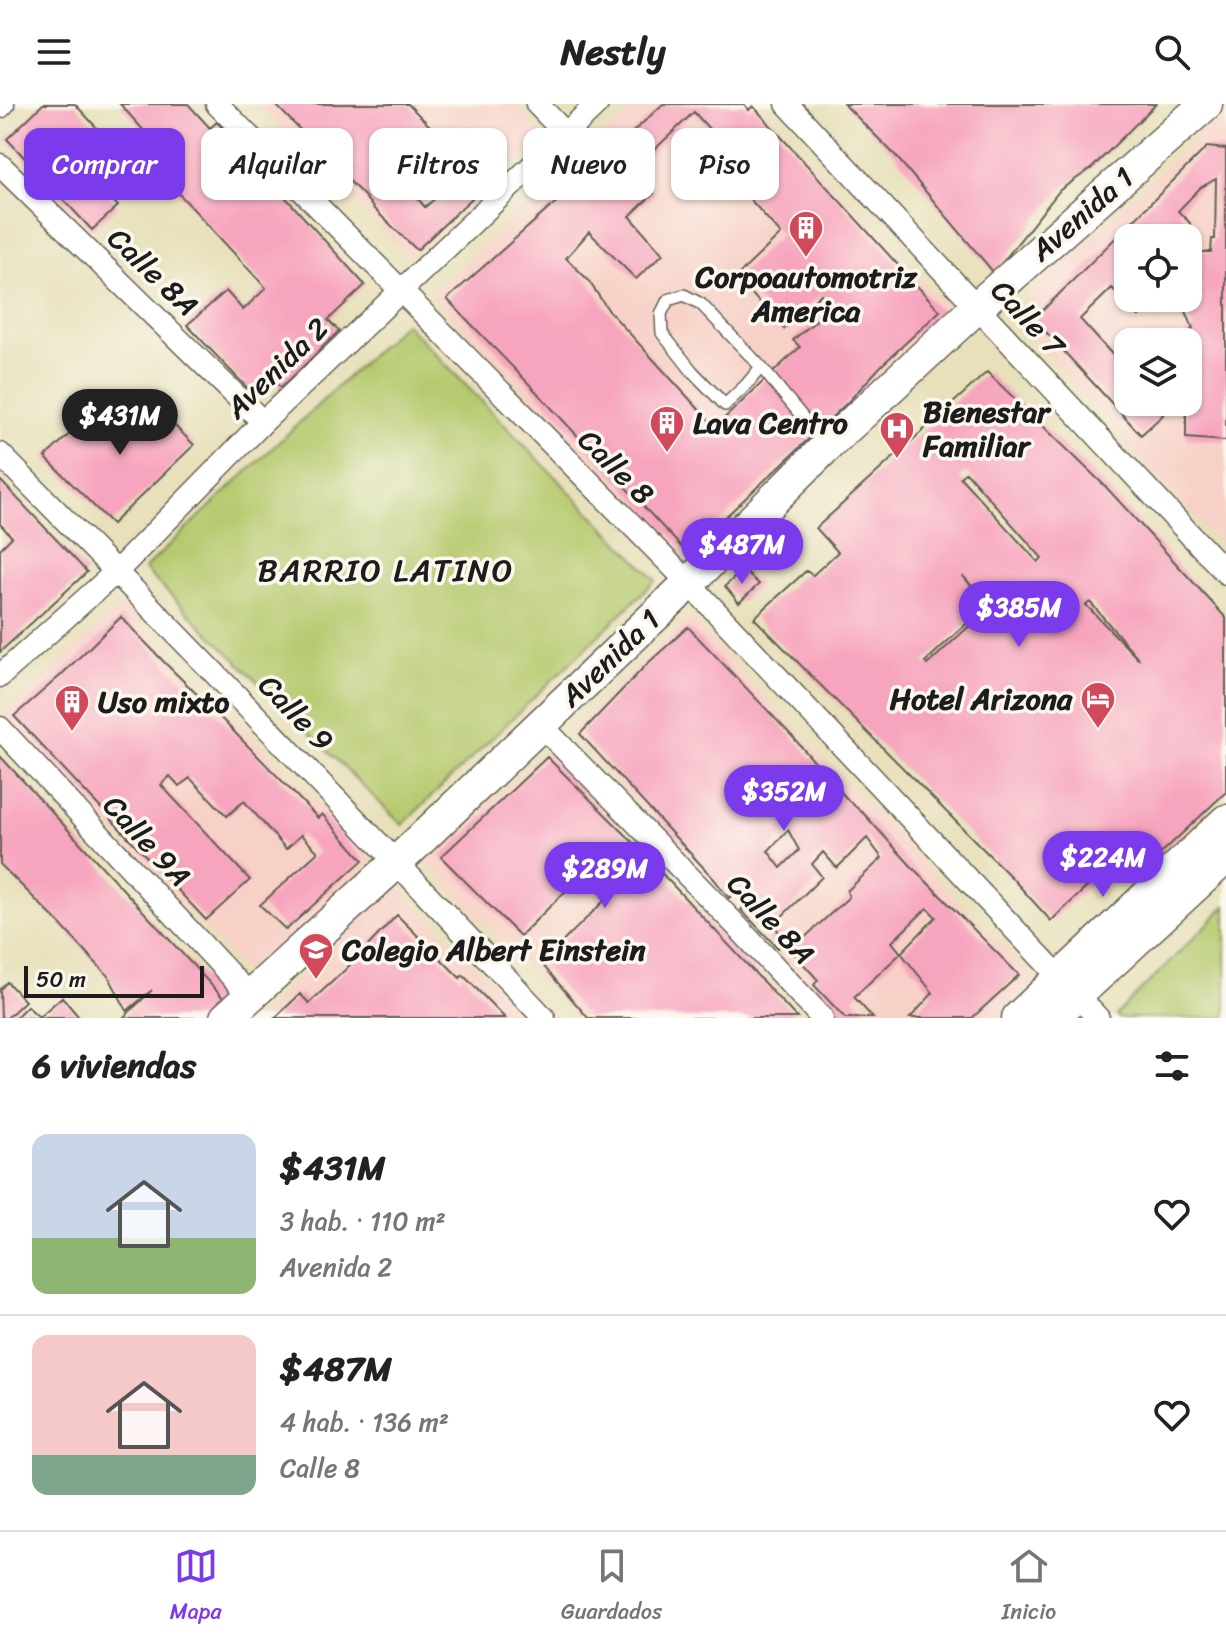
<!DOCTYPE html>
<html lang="es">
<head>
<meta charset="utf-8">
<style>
	:root { --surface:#fff; --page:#f6f6f6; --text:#222; --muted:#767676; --line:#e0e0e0; --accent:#7c3aed }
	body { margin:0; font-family:Sriracha,sans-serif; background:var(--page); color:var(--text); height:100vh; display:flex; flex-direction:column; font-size:30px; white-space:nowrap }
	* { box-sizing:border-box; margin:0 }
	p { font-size:26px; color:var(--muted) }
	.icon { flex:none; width:44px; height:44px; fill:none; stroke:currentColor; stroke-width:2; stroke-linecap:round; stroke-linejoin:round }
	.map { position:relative; height:914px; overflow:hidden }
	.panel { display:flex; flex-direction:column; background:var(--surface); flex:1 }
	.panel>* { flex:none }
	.top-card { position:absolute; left:24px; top:24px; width:800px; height:72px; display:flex; gap:16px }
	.buttons { position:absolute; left:1114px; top:120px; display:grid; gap:16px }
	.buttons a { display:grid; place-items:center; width:88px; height:88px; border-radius:16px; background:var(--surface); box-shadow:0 2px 6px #0004; font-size:40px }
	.scale { position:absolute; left:24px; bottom:20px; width:180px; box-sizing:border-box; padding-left:8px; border:4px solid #1c1c1c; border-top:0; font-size:22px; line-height:28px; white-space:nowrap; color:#1c1c1c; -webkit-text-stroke:6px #fbf7ec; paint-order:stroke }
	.price { position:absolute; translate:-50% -68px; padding:0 18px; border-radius:28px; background:var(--accent); color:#fff; font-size:26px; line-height:52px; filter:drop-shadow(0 2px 4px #0008) }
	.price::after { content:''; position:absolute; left:50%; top:48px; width:24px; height:18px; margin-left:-12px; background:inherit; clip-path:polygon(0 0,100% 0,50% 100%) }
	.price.current { background:#222; color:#fff }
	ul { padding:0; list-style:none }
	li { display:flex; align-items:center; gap:24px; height:200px; padding:0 32px }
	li+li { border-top:2px solid var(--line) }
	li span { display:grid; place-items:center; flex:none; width:224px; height:160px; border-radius:16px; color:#555 }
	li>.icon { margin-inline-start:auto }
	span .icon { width:96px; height:96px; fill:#fffc; stroke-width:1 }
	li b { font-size:34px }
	h2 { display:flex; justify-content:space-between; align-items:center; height:96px; padding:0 32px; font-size:34px }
	.chip { padding:0 28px; border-radius:16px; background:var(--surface); box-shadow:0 2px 6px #0004; font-size:28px; line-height:72px }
	.chip.current { background:var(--accent); color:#fff }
	header { display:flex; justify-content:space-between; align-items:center; height:104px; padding:0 32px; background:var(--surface); font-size:36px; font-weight:700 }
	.menu { display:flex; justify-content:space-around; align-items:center; height:112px; border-top:2px solid var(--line); background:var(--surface); font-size:22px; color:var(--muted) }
	.menu a { display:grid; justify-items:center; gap:4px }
	.menu .current { color:var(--accent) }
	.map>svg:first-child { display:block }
</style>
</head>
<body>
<header><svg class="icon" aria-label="menu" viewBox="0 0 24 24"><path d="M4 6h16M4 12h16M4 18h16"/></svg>Nestly<svg class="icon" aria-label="search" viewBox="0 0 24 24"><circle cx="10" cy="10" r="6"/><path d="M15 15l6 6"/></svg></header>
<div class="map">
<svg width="1226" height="914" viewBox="0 0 1226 914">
	<rect width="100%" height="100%" fill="#fbf7ec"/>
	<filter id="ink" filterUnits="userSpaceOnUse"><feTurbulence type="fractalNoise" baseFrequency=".0125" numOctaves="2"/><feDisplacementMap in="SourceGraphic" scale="16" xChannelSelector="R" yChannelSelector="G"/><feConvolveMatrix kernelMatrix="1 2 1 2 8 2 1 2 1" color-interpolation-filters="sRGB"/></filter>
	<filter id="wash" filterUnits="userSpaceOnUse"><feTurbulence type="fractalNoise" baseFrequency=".006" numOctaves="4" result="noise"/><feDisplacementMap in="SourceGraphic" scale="32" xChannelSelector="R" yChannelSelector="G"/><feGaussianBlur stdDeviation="1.8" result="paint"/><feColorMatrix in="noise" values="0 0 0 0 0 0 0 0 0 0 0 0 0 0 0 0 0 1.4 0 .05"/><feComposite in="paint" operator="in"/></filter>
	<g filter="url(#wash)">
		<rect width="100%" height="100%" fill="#e7e0ba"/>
		<path fill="#f7d1c7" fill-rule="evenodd" d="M 257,0 L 513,0 L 544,33 L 410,154 Z
			M 638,0 L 757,0 L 952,208 L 689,460 L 430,190 Z
			M 1226,3 L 1226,447 L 1010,211 ZM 1128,134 L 1188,134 L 1188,194 L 1128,194 ZM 1128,238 L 1188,238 L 1188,298 L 1128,298 Z
			M 122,501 L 374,755 L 252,874 L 3,611 Z
			M 689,513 L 1035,876 L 996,914 L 839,914 L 568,629 Z
			M 548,643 L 803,914 L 577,914 L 425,758 Z
			M 395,779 L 527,914 L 257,914 Z"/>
		<path fill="#b5c96d" stroke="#687244" stroke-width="2" d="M 405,219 L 656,476 L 402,721 L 144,465 Z
			M 1226,802 L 1226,914 L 1119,914 L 1116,911 Z"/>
		<g id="blocks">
			<path fill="#f7a5be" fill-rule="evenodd" d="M 43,0 L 75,0 L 117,46 L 89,72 L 118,102 L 92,126 L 7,35 Z
				M 120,0 L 188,0 L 210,24 L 217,18 L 365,181 L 328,216 L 339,227 L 281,284 L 271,275 L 254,291 L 187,221 L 226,187 L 243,206 L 266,184 L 160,69 L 172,58 Z
				M 275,0 L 408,0 L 487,80 L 417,146 L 374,105 L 364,92 ZM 385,36 L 438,92 L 425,103 L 404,79 L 392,90 L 380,77 L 392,64 L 375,46 Z
				M 663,0 L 744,0 L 749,6 L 753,2 L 940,207 L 882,261 L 847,299 L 687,449 L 531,282 L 447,195 L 590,68 ZM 694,8 L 718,35 L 706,46 L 781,130 L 736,173 L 784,225 L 821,190 L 846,219 L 831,204 L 793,236 L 800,243 L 715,323 L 609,207 L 588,176 L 566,154 L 589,128 L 636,175 L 663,150 L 630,112 L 654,89 L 633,66 Z
				M 844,0 L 1156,0 L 1092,64 L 1060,86 L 994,169 L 895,51 Z
				M 1207,43 L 1226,45 L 1226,337 L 1186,334 L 1186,298 L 1188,298 L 1188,288 L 1190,286 L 1188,276 L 1188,245 L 1198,246 L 1189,236 L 1187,231 L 1193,224 L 1185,205 L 1191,202 L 1191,184 L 1203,184 L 1188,164 L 1188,158 L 1203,148 L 1211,148 L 1212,135 L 1215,135 L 1216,75 L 1200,84 L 1178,107 L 1190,119 L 1189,134 L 1128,134 L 1128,194 L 1158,194 L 1139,212 L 1112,184 L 1080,215 L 1128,268 L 1128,298 L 1153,298 L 1163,311 L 1141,331 L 1034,215 Z
				M 987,268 L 1106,383 L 1226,514 L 1226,688 L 1140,769 L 1122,750 L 1051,817 L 1011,773 L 754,514 L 806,467 L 813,471 L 838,448 L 816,424 ZM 966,368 L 1042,454 L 1038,458 L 960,373 ZM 963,472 L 990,503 L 927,561 L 925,558 L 987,501 ZM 1090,498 L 1139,555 L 1138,555 L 1086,501 Z
				M 145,292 L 194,341 L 112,420 L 45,353 L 92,309 L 109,326 Z
				M 0,376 L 87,468 L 0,548 L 0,445 L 12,433 L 0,420 Z
				M 743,466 L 759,480 L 739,499 L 725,482 Z
				M 121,513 L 166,560 L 210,603 L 318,714 L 322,710 L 363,756 L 286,826 L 260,801 L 318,748 L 301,731 L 286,745 L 244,697 L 227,712 L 190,674 L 179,682 L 170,672 L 161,681 L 250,776 L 206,816 L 14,612 L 60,572 Z
				M 688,523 L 791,631 L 848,696 L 864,710 L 913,764 L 1019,871 L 972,914 L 910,914 L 933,889 L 901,849 L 854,893 L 873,914 L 845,914 L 814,881 L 818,876 L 791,846 L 849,793 L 847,787 L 882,754 L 867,734 L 837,764 L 823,748 L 812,760 L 822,773 L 773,821 L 786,836 L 778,844 L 741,806 L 750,798 L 737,786 L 729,794 L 714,775 L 580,630 L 647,560 ZM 788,726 L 799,746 L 781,764 L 768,747 ZM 927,804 L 936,813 L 901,849 L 892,838 Z
				M 0,652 L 226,897 L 209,914 L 123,914 L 152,886 L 127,907 L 109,873 L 59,819 L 0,760 Z
				M 547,653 L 625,730 L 797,914 L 588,914 L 541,859 L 606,795 L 583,770 L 520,832 L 441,753 Z
				M 397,811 L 460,874 L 463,871 L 505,914 L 275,914 L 300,890 L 309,899 L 345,866 Z
				M 7,878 L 25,897 L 7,914 L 1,914 L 0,885 Z
				M 62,893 L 78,912 L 76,914 L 15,914 L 27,902 L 39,913 Z"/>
		</g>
	</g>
	<g filter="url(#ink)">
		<use href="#blocks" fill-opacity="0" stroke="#636153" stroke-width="2"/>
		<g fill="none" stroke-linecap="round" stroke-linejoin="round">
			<defs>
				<path id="lane" d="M 761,263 L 747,280 L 725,301 L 692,267 L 662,229 L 661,210 L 668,196 L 684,191 L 701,200 L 761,263 L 824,339"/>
				<path id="street" d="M 217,0 L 689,479 L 1098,914
					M 537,0 L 566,30
					M 787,0 L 1226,469
					M 0,3 L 3,0
					M 0,61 L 263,318
					M 0,350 C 184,536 365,724 544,914
					M 0,572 L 117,467 L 263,318 L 597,0
					M 541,621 L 734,819 L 822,914
					M 0,624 L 250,892"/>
				<path id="secondary" d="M 226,914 L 397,758 L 689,479 L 827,342 L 977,203 L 1206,0
					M 1018,914 L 1226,717
					M 1052,914 L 1226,753"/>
			</defs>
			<use href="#lane" stroke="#636153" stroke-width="14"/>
			<use href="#street" stroke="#636153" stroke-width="25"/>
			<use href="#secondary" stroke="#636153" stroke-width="35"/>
			<use href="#lane" stroke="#fff" stroke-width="11"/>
			<use href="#street" stroke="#fff" stroke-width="22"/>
			<use href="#secondary" stroke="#fff" stroke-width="32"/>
		</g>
	</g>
	<defs>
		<symbol id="building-pin" viewBox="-11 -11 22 30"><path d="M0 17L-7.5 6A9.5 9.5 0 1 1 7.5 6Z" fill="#d1495b" stroke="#fbf7ec"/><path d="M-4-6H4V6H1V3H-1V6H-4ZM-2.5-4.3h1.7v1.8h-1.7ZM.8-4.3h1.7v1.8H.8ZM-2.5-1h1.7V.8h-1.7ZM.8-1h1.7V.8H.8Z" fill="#fff"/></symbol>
		<symbol id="hospital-pin" viewBox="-11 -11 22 30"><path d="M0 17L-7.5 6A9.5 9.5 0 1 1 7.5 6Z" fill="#d1495b" stroke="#fbf7ec"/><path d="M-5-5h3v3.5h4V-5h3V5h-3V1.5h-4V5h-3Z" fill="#fff"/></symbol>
		<symbol id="hotel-pin" viewBox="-11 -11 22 30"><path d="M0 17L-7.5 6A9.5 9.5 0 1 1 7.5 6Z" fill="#d1495b" stroke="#fbf7ec"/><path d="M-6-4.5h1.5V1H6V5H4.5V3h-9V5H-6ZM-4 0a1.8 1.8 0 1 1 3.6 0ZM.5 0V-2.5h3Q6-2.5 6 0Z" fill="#fff"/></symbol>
		<symbol id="school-pin" viewBox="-11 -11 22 30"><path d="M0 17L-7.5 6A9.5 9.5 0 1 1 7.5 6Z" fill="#d1495b" stroke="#fbf7ec"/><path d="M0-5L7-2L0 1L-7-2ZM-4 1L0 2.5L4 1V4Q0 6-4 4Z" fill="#fff"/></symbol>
	</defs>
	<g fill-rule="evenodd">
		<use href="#building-pin" x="786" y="104" width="40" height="54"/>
		<use href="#building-pin" x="647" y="299" width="40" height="54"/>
		<use href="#hospital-pin" x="877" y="305" width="40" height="54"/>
		<use href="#hotel-pin" x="1078" y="575" width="40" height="54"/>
		<use href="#building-pin" x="52" y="578" width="40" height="54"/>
		<use href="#school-pin" x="296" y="826" width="40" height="54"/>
	</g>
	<g text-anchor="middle" stroke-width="7" stroke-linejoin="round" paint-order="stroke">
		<g font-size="30" fill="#1c1c1c" stroke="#fbf7ec">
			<text transform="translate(1082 110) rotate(-41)" y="10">Avenida 1</text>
			<text transform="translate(153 168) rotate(44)" y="10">Calle 8A</text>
			<text transform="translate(1028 214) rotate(47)" y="10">Calle 7</text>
			<text transform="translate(277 264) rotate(-44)" y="10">Avenida 2</text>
			<text transform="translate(616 363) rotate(45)" y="10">Calle 8</text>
			<text transform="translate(610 554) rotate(-44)" y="10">Avenida 1</text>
			<text transform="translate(296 609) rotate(46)" y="10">Calle 9</text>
			<text transform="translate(147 737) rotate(47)" y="10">Calle 9A</text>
			<text transform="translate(771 815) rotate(47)" y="10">Calle 8A</text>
		</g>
		<g font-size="30" font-weight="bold" fill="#1c1c1c" stroke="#fbf7ec" text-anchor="start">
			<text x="806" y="183" text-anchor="middle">Corpoautomotriz<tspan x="806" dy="34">America</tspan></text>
			<text x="923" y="318">Bienestar<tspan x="923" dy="34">Familiar</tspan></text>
			<text x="693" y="329">Lava Centro</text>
			<text x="1072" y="605" text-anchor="end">Hotel Arizona</text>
			<text x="98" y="608">Uso mixto</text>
			<text x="342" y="856">Colegio Albert Einstein</text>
		</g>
		<g font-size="32" letter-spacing="2" fill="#1c1c1c" stroke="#fbf7ec">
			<text x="386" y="477">BARRIO LATINO</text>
		</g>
	</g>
</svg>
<div class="buttons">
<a><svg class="icon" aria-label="locate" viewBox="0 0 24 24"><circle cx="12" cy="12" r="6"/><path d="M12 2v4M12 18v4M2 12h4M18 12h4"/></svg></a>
<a><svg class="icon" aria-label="layers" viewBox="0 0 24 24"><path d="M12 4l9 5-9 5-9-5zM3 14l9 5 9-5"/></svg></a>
</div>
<div class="scale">50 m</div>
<b class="price current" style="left:120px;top:353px">$431M</b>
<b class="price" style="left:742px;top:482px">$487M</b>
<b class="price" style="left:1019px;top:545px">$385M</b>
<b class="price" style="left:784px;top:729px">$352M</b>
<b class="price" style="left:1103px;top:795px">$224M</b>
<b class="price" style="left:605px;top:806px">$289M</b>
<div class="top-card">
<a class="chip current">Comprar</a>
<a class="chip">Alquilar</a>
<a class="chip">Filtros</a>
<a class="chip">Nuevo</a>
<a class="chip">Piso</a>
</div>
</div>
<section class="panel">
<h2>6 viviendas<svg class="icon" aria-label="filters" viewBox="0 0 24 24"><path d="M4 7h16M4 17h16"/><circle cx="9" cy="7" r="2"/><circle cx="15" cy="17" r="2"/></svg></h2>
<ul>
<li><span style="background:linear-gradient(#c9d6e8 65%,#8fb573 0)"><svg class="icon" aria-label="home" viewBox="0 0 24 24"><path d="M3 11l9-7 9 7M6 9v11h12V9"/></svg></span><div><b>$431M</b><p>3 hab. · 110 m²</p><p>Avenida 2</p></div><svg class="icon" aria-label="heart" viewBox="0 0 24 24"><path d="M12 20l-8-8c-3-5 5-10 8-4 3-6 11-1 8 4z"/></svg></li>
<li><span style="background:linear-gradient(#f6c9c9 75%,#7fa58c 0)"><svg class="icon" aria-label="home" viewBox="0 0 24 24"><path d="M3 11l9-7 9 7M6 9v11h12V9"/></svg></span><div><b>$487M</b><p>4 hab. · 136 m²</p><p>Calle 8</p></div><svg class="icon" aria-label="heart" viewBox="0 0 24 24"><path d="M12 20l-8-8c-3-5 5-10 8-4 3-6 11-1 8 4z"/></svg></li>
</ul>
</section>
<nav class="menu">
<a class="current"><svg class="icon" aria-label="map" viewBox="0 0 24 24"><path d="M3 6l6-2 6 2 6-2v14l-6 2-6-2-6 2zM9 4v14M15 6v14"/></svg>Mapa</a>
<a><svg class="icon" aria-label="saved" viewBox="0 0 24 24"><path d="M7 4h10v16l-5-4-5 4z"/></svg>Guardados</a>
<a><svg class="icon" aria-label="home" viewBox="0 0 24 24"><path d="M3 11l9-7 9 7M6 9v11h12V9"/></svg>Inicio</a>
</nav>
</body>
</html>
